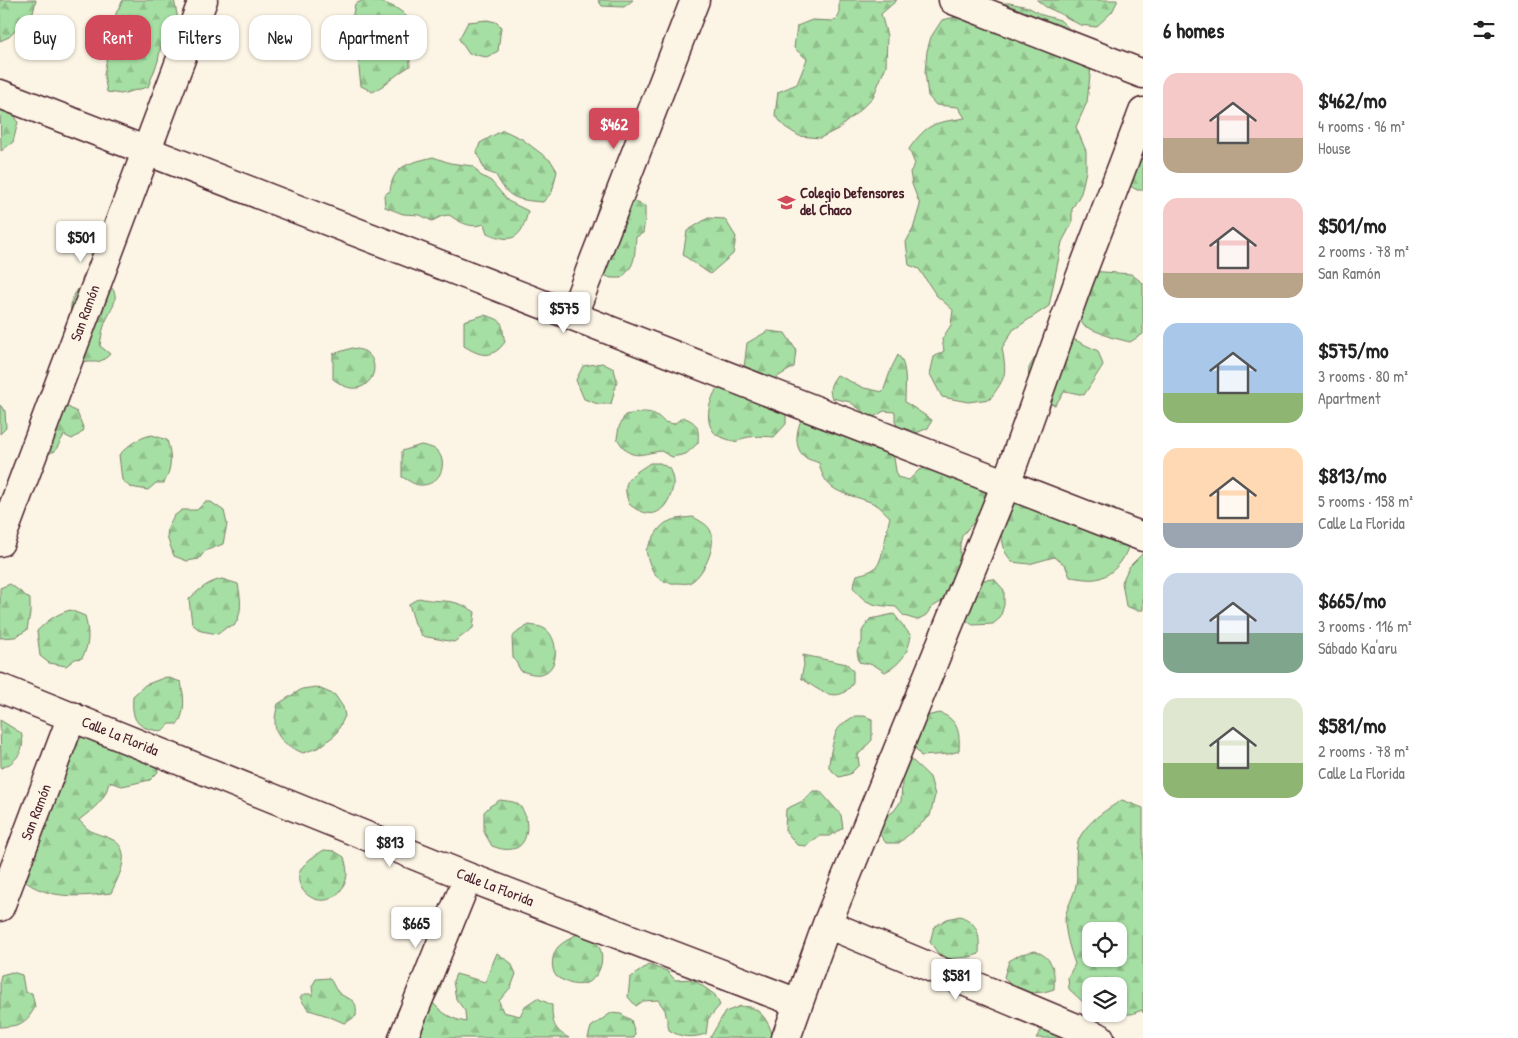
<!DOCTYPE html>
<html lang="en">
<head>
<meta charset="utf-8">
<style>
	:root { --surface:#fff; --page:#f2f2f2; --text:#222; --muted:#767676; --accent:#d1495b }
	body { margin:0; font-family:"Patrick Hand",sans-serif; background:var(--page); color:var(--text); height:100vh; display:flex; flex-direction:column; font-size:19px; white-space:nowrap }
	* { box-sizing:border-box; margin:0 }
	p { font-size:16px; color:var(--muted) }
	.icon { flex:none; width:28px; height:28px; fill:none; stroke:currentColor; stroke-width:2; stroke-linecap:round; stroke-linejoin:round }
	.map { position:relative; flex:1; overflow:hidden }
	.details { display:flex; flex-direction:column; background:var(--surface); width:375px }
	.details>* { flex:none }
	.guide { position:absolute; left:15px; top:15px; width:475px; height:45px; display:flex; gap:10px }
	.buttons { position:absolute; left:1082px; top:922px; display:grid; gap:10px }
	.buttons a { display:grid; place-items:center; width:45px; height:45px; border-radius:10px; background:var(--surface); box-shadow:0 1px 4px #0004; font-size:25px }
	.price { position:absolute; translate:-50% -42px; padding:0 11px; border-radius:5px; background:#fff; color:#222; font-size:16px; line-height:32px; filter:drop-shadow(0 1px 2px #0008) }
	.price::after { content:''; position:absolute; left:50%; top:30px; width:15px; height:11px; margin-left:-8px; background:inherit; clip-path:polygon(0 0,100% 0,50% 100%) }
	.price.on { background:var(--accent); color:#fff }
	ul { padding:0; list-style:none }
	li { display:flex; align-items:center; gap:15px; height:125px; padding:0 20px }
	li span { display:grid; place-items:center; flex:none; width:140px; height:100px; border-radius:15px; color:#555 }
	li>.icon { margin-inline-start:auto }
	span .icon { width:60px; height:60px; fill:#fffc; stroke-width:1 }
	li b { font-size:21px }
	h2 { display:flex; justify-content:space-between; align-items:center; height:60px; padding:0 20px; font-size:21px }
	.tag { padding:0 18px; border-radius:15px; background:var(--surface); box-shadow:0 1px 4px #0004; font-size:18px; line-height:45px }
	.tag.on { background:var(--accent); color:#fff }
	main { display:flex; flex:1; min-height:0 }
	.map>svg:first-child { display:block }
</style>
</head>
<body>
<main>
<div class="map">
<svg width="1143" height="1038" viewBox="0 0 1143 1038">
	<defs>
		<pattern id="forest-firs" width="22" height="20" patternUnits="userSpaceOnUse" patternTransform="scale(1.25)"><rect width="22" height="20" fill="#a6dfa3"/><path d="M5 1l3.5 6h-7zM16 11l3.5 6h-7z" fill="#90bf8c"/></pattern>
	</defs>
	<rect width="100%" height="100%" fill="#fcf5e5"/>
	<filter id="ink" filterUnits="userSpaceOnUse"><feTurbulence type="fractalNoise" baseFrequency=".02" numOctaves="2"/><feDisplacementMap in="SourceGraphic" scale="10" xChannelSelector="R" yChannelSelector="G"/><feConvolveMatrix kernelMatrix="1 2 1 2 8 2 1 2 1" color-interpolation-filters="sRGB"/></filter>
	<g filter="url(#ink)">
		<path fill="url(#forest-firs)" stroke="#787f67" fill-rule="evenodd" d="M 0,0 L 36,0 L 33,13 L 9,37 L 0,41 Z
			M 123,0 L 174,0 L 178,19 L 171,37 L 161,45 L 158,61 L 148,87 L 121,94 L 107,92 L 104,75 L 109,45 L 116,28 L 116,13 Z
			M 364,0 C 382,0 410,9 414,31 C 415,37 410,44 410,50 C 409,55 410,61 410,66 C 396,74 387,84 373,92 L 361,86 L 358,60 L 364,45 L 365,36 L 351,24 L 355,4 Z
			M 598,0 L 633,0 L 624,7 L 602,6 Z
			M 839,0 L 897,0 L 881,14 L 887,36 L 886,66 L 873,97 L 859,111 L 838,129 L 820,138 L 799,136 L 785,127 L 775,115 L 778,92 L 797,84 L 807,59 L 794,48 L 797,26 L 812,20 L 834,21 L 839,16 Z
			M 1037,0 L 1118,0 L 1112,12 L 1096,27 L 1080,25 L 1059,13 L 1046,7 Z
			M 996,3 L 1009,3 L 1028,7 L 1042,15 L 1060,20 L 1078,37 L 1091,67 L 1087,102 L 1076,127 L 1086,151 L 1086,171 L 1081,193 L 1072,209 L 1072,223 L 1062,242 L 1049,306 L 1013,330 L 1002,348 C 1007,375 1006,377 990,399 L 968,402 L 942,397 L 930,374 L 934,357 L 944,351 L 942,339 L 951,325 L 953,310 L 936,295 L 919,269 L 909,265 L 906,242 L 913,229 L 920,205 L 912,184 L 910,172 L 915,164 L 909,149 C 928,122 935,123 965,118 L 958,107 L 936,105 L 928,96 L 925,72 L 927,51 L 931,37 L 942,20 L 966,15 Z
			M 487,20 L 496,22 L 501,27 L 498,51 L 487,57 L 469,54 L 459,39 L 468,22 Z
			M 0,102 L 11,108 L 18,122 L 13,142 L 1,151 Z
			M 503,130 L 522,139 L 551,161 L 557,171 L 552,192 L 543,202 C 517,200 508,199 496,175 L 485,171 L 477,152 L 480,143 Z
			M 1143,145 L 1143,190 L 1137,190 L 1120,180 Z
			M 433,157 L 450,163 L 473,166 L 480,175 L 491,181 L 508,201 L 528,211 C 522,237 514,245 487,233 L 484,224 C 470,229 460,222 449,215 L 442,216 L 432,221 L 420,215 L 403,214 L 385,207 L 384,195 L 390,191 C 393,164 411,163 433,157 Z
			M 614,193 L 645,206 L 645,220 L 643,233 L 636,237 C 634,256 637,264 621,278 L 611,278 L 601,274 L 590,235 L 599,204 Z
			M 708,218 L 725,219 L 736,237 L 733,254 L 710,274 L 683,255 L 687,231 Z
			M 1090,271 L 1131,274 L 1143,283 L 1143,334 L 1130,342 L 1110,337 L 1084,326 L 1073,308 Z
			M 81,286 L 110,286 C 123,298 108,312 104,326 C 102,332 101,339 100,346 L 110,354 C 102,363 95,363 83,361 C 78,336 59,307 81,286 Z
			M 484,315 C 507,321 500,322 505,342 C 492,360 480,356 464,346 L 464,321 Z
			M 768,331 L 785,333 L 796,350 L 794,367 L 772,380 L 744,368 L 747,343 Z
			M 1073,339 L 1098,351 L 1103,365 L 1084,395 L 1065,391 L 1055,405 L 1046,403 L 1027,389 L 1029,368 L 1045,340 Z
			M 352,348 C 357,349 364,350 367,353 C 382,365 371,391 351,388 C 344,387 339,383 333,379 L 333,354 Z
			M 898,355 C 908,364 905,389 905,402 L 932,420 L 928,428 L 914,434 L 901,432 L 895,422 L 895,412 L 884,411 L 872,418 L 850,402 L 832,398 C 828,389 831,383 837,375 L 864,388 L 883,392 L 891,369 Z
			M 602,363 L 614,369 L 617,381 L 611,404 L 598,404 L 584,399 L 576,380 L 583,366 Z
			M 727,387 L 738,392 L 746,399 L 764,400 L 786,413 L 786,424 L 774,437 C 763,436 744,435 736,442 C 730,440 722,438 717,435 C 703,424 709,402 716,390 Z
			M 0,405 L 5,411 L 6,428 L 0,434 Z
			M 68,407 L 77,412 L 84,430 L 80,434 L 72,439 L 64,435 L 55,451 L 45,455 L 62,410 Z
			M 643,412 C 653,412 658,415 664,422 L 674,424 L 683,417 C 698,423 699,427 698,443 L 686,454 L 672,457 L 661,451 C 638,454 631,462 617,438 L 619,427 L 625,415 Z
			M 805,412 L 856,432 L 862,446 L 885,452 L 894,458 L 897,477 L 909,480 L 919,470 L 935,465 L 985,489 L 987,499 L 978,519 L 970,526 L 962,536 L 960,544 L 960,571 L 952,590 L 942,601 L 931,608 L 926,615 L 917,620 L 904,616 L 896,607 C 875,605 866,606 853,587 L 857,575 C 864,573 871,572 876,567 C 883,561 887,527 890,517 C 885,513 881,507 875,504 C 849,492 826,497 819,463 C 815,461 808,460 805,457 C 791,446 798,424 805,412 Z
			M 152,435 L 167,440 C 172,456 172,468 164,483 L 156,483 L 148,490 L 130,487 L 122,480 L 119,455 C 129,445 137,438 152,435 Z
			M 421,445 C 426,446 432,447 436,450 C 449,461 441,484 423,485 C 415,486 408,480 402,477 L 402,451 Z
			M 650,463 L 660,463 L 670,469 C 671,474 674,480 673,485 C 672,497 662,517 647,513 C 640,512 634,508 629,504 C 620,479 631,476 650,463 Z
			M 1029,486 C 1047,491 1065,497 1084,501 C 1096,504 1110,504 1120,513 C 1141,533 1125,569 1100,578 C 1091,581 1079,578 1070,577 L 1065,565 L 1054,557 L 1029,564 L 1012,562 L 1005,552 L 1001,534 L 1003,518 Z
			M 205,502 L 211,502 L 224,511 L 227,524 L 223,544 L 205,551 L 199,559 L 187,561 L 174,556 L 167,537 L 168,528 L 174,516 L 182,510 L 197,510 Z
			M 693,517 C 700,521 709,525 711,532 C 717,546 703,577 689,583 C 685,584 680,583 677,583 C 656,585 649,567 646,550 C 662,523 661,520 693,517 Z
			M 1143,553 L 1143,610 L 1136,610 L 1126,606 L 1122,582 L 1129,567 Z
			M 222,579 L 238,584 C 241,600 243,612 234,626 L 227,627 L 218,634 L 201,631 L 192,624 L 189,599 C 200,589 208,582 222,579 Z
			M 994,579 L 1004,590 L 1004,605 L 1000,618 L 993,624 L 973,625 L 957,615 L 972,581 Z
			M 10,584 L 30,599 L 30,613 L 27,630 L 15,637 L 0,638 L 0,588 Z
			M 419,598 C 444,604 450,596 475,612 L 473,628 L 454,642 L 422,636 L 415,624 L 409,604 Z
			M 70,610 L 85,616 C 89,632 90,644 82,658 L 75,659 L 66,666 L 49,663 L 40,656 L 37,631 C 47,621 56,614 70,610 Z
			M 894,614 L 911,636 C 908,653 901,664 885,672 L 874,665 L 859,662 L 857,651 L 862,642 L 862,631 L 870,619 Z
			M 529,625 C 534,626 541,626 545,629 C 558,637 560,667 544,673 C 536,676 529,673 521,671 L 513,657 L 512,637 L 519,631 Z
			M 803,655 L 847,664 L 853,671 L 853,683 C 838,707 817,689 801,678 L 804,665 Z
			M 166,677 L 181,682 C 184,697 186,710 178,724 L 170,724 L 162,731 C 138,729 131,722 133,696 L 145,685 Z
			M 316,687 L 335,695 L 343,707 L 345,716 L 336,734 L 320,747 L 303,753 C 278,742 270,732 278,704 L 302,689 Z
			M 940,713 C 959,720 960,734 959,751 L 949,754 L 921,756 L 909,739 L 914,724 L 926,716 Z
			M 855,716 L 864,716 L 872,719 L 872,740 L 858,755 L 859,765 L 850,774 L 839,777 L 829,768 C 829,761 830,757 831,751 C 836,731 835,727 855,716 Z
			M 0,720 L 21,733 C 27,749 16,763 1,768 Z
			M 86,734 L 156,760 L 158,772 L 150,780 L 122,786 L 109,782 C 106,800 93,809 79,820 C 91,834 94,832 109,838 C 135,848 119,876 111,893 C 81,897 47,900 22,879 C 16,873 10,865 4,859 L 5,852 L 13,834 L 78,740 Z
			M 913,761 L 930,777 L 935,795 L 930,816 L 899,843 L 886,843 L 873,825 L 894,811 L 901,801 L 903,762 Z
			M 813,791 L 820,791 L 841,815 L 843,828 L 830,836 L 819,836 L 806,846 L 797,845 L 785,830 L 786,809 L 805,800 Z
			M 500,800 C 505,801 512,801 516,803 C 530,811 531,842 516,848 C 507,851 500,849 492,846 L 484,832 L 484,812 L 490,806 Z
			M 1122,800 L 1143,808 L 1143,1013 L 1142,1010 L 1132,1014 L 1102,1014 L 1119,1014 L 1119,986 L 1091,986 L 1091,1007 L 1084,1003 L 1069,989 L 1068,977 L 1075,964 C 1070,949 1065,934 1065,918 C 1066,909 1074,896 1076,885 C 1079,870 1072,849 1081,835 C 1091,819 1106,810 1122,800 ZM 1119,931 L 1119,959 L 1091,959 L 1091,931 Z
			M 324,850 L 334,851 L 344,857 C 347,868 349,877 343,887 C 324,919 283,886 305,864 C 310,858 318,854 324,850 Z
			M 960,916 C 979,923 980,936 979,954 L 970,957 L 942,959 L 930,942 L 934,927 L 947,919 Z
			M 577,934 C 618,937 603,995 569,983 C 565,981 559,979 556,976 C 550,968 552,954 558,947 C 563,942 571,938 577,934 Z
			M 1035,951 C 1054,958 1055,971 1054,989 L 1044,992 L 1017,994 L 1004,977 L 1009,961 L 1021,954 Z
			M 497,953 L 511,963 L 516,974 L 511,987 L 499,1001 L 503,1012 L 520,1016 L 525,1006 L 537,998 L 552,1005 C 552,1021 553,1030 569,1038 L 394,1038 L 396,1014 L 400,1006 L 435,969 L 443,975 L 440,990 L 433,1003 C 443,1014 452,1019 466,1022 L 465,1011 L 456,999 L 453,981 L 456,974 L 485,982 Z
			M 648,965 L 667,971 L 675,980 L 693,979 L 715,995 L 720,1005 L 708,1019 L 706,1034 C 692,1038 681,1038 669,1030 L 665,1010 L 658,1000 L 643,1001 L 636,1006 L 628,997 L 630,978 Z
			M 12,972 L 22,975 L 25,992 L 32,993 L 35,1007 C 26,1024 19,1026 0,1027 L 0,979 L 1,975 Z
			M 329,978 C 333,982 334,988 338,992 C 349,1002 358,996 356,1016 L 347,1022 L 344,1023 L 328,1016 L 309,1010 L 304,1004 L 300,997 L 304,994 L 310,994 L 313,996 L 312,986 L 316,979 Z
			M 741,1006 C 744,1007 750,1006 753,1008 C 764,1013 771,1027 773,1038 L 710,1038 L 725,1012 Z
			M 611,1013 L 621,1014 L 631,1020 L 635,1033 L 634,1038 L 588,1038 L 591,1027 Z
			M 1042,1029 L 1054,1029 L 1072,1038 L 1036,1038 Z"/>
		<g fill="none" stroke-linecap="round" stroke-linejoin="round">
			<defs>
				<path id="minor" d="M 953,0 L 1143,74
					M 0,94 L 1143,537
					M 573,315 L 695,0
					M 0,542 L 203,0
					M 0,688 L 468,877 L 798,1003
					M 0,907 L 72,716
					M 827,924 L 1100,1038
					M 403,1038 L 468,877
					M 786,1038 L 827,924 L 1006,484 L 1078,283 L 1143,112"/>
			</defs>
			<use href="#minor" stroke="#4a1f2b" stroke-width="31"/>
			<use href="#minor" stroke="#fcf5e5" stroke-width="28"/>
		</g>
	</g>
	<defs>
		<symbol id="school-bare" viewBox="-9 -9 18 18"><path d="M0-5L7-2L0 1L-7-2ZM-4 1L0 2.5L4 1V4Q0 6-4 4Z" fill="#d1495b" stroke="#fcf5e5" stroke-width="2.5" paint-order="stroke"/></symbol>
	</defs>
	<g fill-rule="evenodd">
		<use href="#school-bare" x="774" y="190" width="25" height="25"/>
	</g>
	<g text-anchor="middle" stroke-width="4" stroke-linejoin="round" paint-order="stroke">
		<g font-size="15" font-weight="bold" fill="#4a1f2b" stroke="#fcf5e5" text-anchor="start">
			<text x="800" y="198">Colegio Defensores<tspan x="800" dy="17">del Chaco</tspan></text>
		</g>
		<g font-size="15" fill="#4a1f2b" stroke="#fcf5e5">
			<text transform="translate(85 313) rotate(-70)" y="5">San Ramón</text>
			<text transform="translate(120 736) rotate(22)" y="5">Calle La Florida</text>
			<text transform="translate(36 812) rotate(-69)" y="5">San Ramón</text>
			<text transform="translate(495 887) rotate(21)" y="5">Calle La Florida</text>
		</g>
	</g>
</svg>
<div class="buttons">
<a><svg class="icon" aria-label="locate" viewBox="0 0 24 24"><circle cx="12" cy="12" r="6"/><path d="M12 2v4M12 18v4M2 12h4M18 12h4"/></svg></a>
<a><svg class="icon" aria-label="layers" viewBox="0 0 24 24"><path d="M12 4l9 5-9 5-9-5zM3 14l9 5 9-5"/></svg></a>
</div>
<b class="price on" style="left:614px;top:150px">$462</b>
<b class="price" style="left:81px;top:263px">$501</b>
<b class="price" style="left:564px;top:334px">$575</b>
<b class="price" style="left:390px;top:868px">$813</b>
<b class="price" style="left:416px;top:949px">$665</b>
<b class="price" style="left:956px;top:1001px">$581</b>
<div class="guide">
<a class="tag">Buy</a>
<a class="tag on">Rent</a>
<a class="tag">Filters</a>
<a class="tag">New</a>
<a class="tag">Apartment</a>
</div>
</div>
<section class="details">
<h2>6 homes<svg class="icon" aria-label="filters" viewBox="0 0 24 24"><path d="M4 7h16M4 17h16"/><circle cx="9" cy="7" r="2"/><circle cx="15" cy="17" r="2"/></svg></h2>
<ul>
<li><span style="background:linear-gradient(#f6c9c9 65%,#b9a48a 0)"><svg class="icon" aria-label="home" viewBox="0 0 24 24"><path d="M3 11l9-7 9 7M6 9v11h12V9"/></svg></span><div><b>$462/mo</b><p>4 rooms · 96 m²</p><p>House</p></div></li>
<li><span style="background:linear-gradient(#f6c9c9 75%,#b9a48a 0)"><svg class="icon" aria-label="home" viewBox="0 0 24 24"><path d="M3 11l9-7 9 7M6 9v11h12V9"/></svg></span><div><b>$501/mo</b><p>2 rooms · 78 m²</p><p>San Ramón</p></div></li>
<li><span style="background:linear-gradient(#a9c7e8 70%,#8fb573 0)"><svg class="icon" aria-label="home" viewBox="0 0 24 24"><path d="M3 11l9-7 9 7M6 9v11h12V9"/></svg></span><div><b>$575/mo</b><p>3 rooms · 80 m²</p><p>Apartment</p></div></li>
<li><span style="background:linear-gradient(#ffd9b3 75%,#9aa5b1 0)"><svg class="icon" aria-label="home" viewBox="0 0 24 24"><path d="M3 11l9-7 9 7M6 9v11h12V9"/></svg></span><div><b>$813/mo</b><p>5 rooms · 158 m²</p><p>Calle La Florida</p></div></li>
<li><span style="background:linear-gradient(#c9d6e8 60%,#7fa58c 0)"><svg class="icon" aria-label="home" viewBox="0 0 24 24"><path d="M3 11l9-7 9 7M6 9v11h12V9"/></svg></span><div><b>$665/mo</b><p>3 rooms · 116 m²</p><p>Sábado Ka'aru</p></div></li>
<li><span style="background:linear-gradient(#dfe7d0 65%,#8fb573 0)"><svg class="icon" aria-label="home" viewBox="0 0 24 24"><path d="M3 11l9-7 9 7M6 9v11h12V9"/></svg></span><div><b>$581/mo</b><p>2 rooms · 78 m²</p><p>Calle La Florida</p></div></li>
</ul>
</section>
</main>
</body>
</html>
